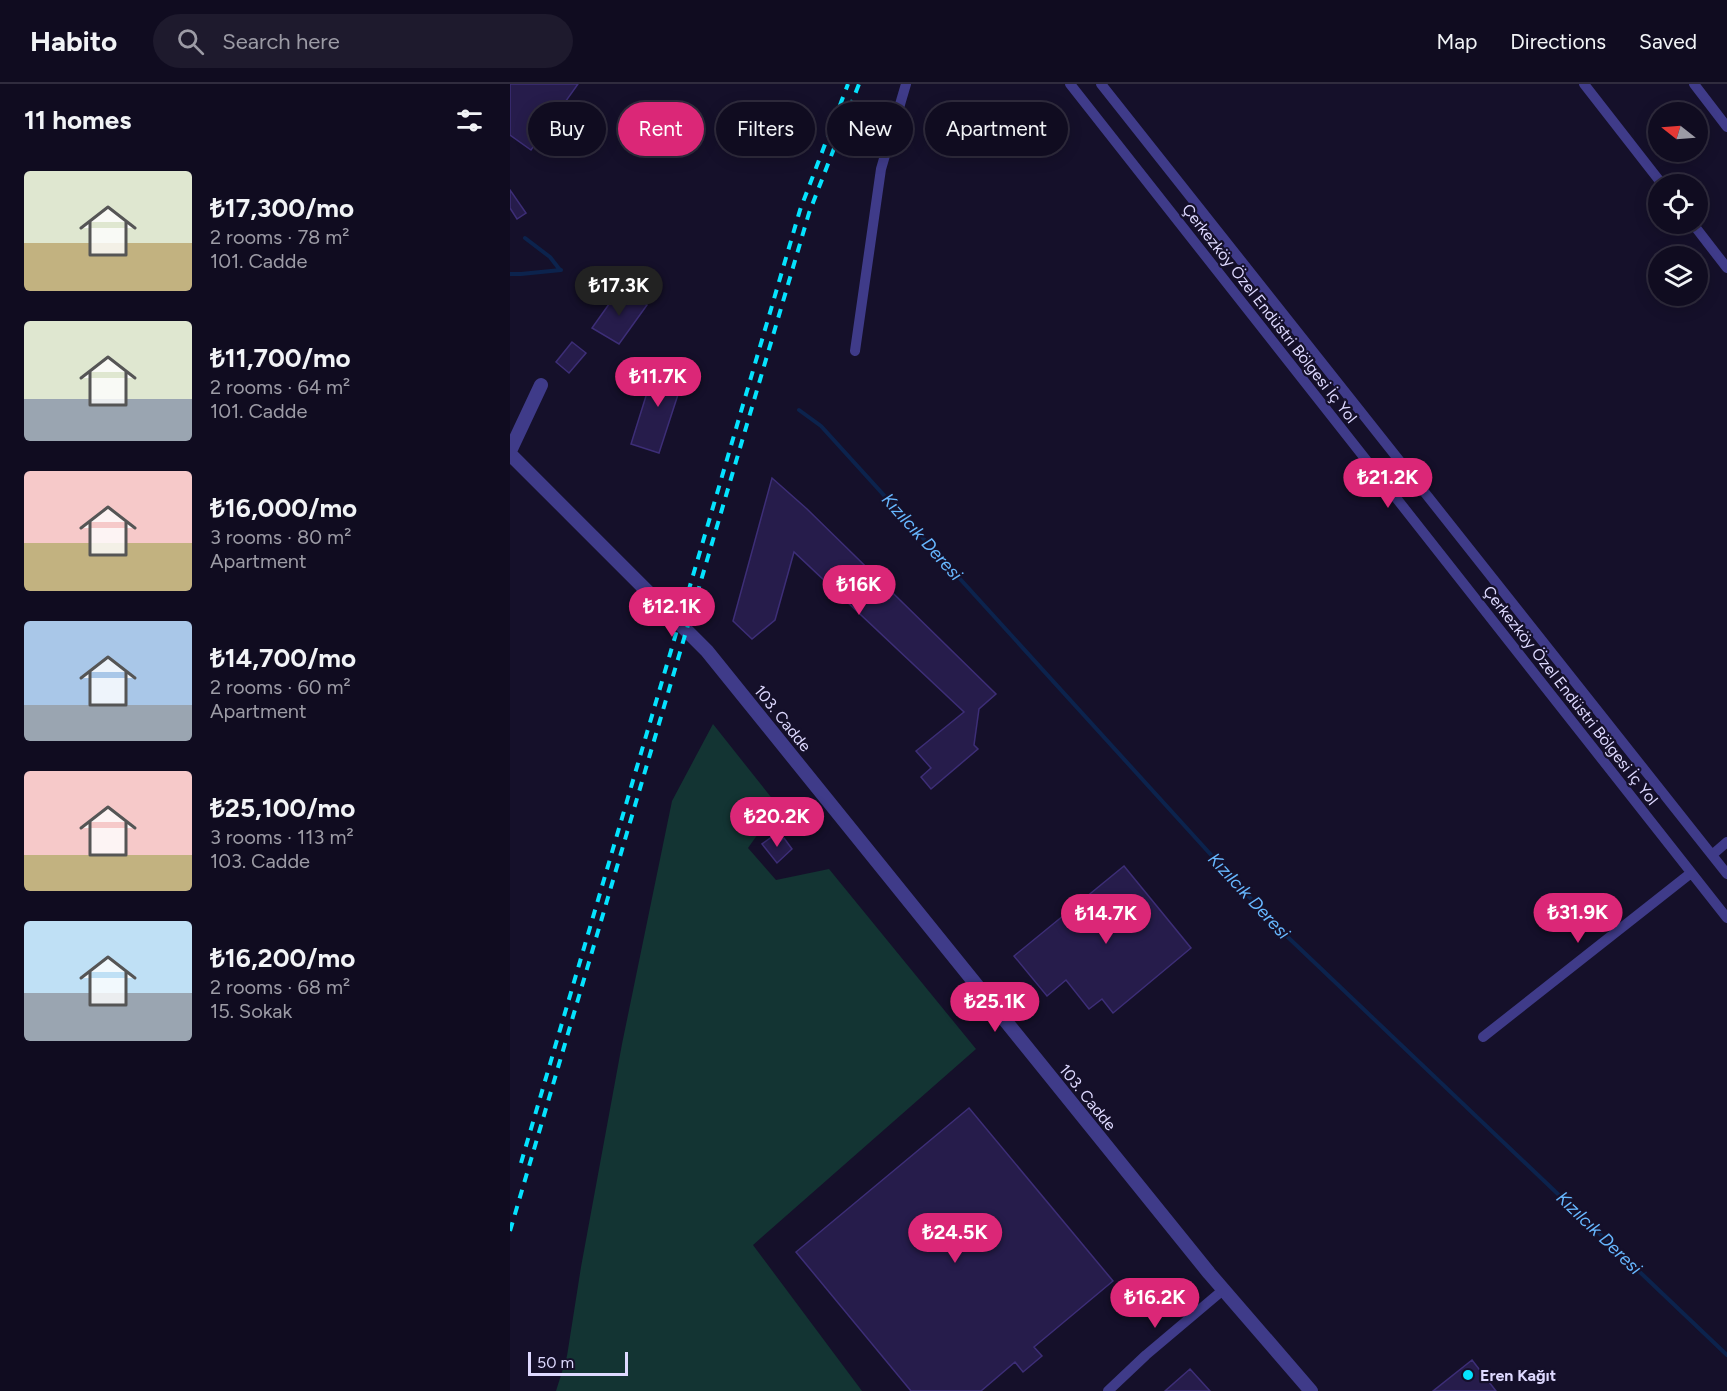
<!DOCTYPE html>
<html lang="en">
<head>
<meta charset="utf-8">
<style>
	:root { --surface:#100c20; --page:#1e1a2d; --text:#f1f3f6; --muted:#9c9ba5; --line:#302c3e; --accent:#db2777 }
	body { margin:0; font-family:Figtree,sans-serif; background:var(--page); color:var(--text); height:100vh; display:flex; flex-direction:column; font-size:22px; white-space:nowrap }
	* { box-sizing:border-box; margin:0 }
	p { font-size:20px; color:var(--muted) }
	.icon { flex:none; width:33px; height:33px; fill:none; stroke:currentColor; stroke-width:2; stroke-linecap:round; stroke-linejoin:round }
	.map { position:relative; flex:1; overflow:hidden }
	.sheet { display:flex; flex-direction:column; background:var(--surface); width:510px }
	.sheet>* { flex:none }
	.banner { position:absolute; left:18px; top:18px; width:570px; height:54px; display:flex; gap:12px }
	.needle { width:39px; rotate:287deg }
	.buttons { position:absolute; left:1138px; top:18px; display:grid; gap:12px }
	.buttons a { display:grid; place-items:center; width:60px; height:60px; border-radius:50%; background:var(--surface); box-shadow:0 3px 15px #0003,0 0 0 2px var(--line); font-size:30px }
	.scale { position:absolute; left:18px; bottom:15px; width:100px; box-sizing:border-box; padding-left:6px; border:3px solid #ded9ff; border-top:0; font-size:16px; line-height:21px; white-space:nowrap; color:#ded9ff; -webkit-text-stroke:4px #15102a; paint-order:stroke }
	.price { position:absolute; translate:-50% -51px; padding:0 14px; border-radius:21px; background:var(--accent); color:#fff; font-size:20px; line-height:39px; filter:drop-shadow(0 2px 3px #0008) }
	.price::after { content:''; position:absolute; left:50%; top:36px; width:18px; height:14px; margin-left:-9px; background:inherit; clip-path:polygon(0 0,100% 0,50% 100%) }
	.price.current { background:#222; color:#fff }
	ul { padding:0; list-style:none }
	li { display:flex; align-items:center; gap:18px; height:150px; padding:0 24px }
	li span { display:grid; place-items:center; flex:none; width:168px; height:120px; border-radius:6px; color:#555 }
	li>.icon { margin-inline-start:auto }
	span .icon { width:72px; height:72px; fill:#fffc; stroke-width:1 }
	li b { font-size:26px }
	h2 { display:flex; justify-content:space-between; align-items:center; height:72px; padding:0 24px; font-size:26px }
	.pill { padding:0 21px; border-radius:27px; background:var(--surface); box-shadow:0 3px 15px #0003,0 0 0 2px var(--line); font-size:21px; line-height:54px }
	.pill.current { background:var(--accent); color:#fff }
	header { display:flex; align-items:center; gap:36px; box-sizing:border-box; height:84px; padding:0 30px; background:var(--surface); border-bottom:2px solid var(--line) }
	header strong { font-size:28px }
	nav { display:flex; gap:33px; margin-inline-start:auto; font-size:21px }
	.search { width:420px; height:54px; background:var(--page); display:flex; align-items:center; gap:15px; box-sizing:border-box; padding:0 21px; border-radius:33px; color:var(--muted); font-size:22px }
	main { display:flex; flex:1; min-height:0 }
	.map>svg:first-child { display:block }
</style>
</head>
<body>
<header>
<strong>Habito</strong>
<div class="search"><svg class="icon" aria-label="search" viewBox="0 0 24 24"><circle cx="10" cy="10" r="6"/><path d="M15 15l6 6"/></svg>Search here</div>
<nav><a>Map</a><a>Directions</a><a>Saved</a></nav>
</header>
<main>
<section class="sheet">
<h2>11 homes<svg class="icon" aria-label="filters" viewBox="0 0 24 24"><path d="M4 7h16M4 17h16"/><circle cx="9" cy="7" r="2"/><circle cx="15" cy="17" r="2"/></svg></h2>
<ul>
<li><span style="background:linear-gradient(#dfe7d0 60%,#c2b280 0)"><svg class="icon" aria-label="home" viewBox="0 0 24 24"><path d="M3 11l9-7 9 7M6 9v11h12V9"/></svg></span><div><b>₺17,300/mo</b><p>2 rooms · 78 m²</p><p>101. Cadde</p></div></li>
<li><span style="background:linear-gradient(#dfe7d0 65%,#9aa5b1 0)"><svg class="icon" aria-label="home" viewBox="0 0 24 24"><path d="M3 11l9-7 9 7M6 9v11h12V9"/></svg></span><div><b>₺11,700/mo</b><p>2 rooms · 64 m²</p><p>101. Cadde</p></div></li>
<li><span style="background:linear-gradient(#f6c9c9 60%,#c2b280 0)"><svg class="icon" aria-label="home" viewBox="0 0 24 24"><path d="M3 11l9-7 9 7M6 9v11h12V9"/></svg></span><div><b>₺16,000/mo</b><p>3 rooms · 80 m²</p><p>Apartment</p></div></li>
<li><span style="background:linear-gradient(#a9c7e8 70%,#9aa5b1 0)"><svg class="icon" aria-label="home" viewBox="0 0 24 24"><path d="M3 11l9-7 9 7M6 9v11h12V9"/></svg></span><div><b>₺14,700/mo</b><p>2 rooms · 60 m²</p><p>Apartment</p></div></li>
<li><span style="background:linear-gradient(#f6c9c9 70%,#c2b280 0)"><svg class="icon" aria-label="home" viewBox="0 0 24 24"><path d="M3 11l9-7 9 7M6 9v11h12V9"/></svg></span><div><b>₺25,100/mo</b><p>3 rooms · 113 m²</p><p>103. Cadde</p></div></li>
<li><span style="background:linear-gradient(#bfe0f5 60%,#9aa5b1 0)"><svg class="icon" aria-label="home" viewBox="0 0 24 24"><path d="M3 11l9-7 9 7M6 9v11h12V9"/></svg></span><div><b>₺16,200/mo</b><p>2 rooms · 68 m²</p><p>15. Sokak</p></div></li>
</ul>
</section>
<div class="map">
<svg width="1217" height="1307" viewBox="0 0 1217 1307">
	<rect width="100%" height="100%" fill="#15102a"/>
	<path fill="#133433" d="M 203,640 L 268,722 L 238,764 L 266,796 L 319,785 L 466,965 L 243,1161 L 352,1307 L 46,1307 L 57,1272 L 71,1183 L 112,960 L 162,717 Z"/>
	<g fill="none" stroke-linecap="round" stroke-linejoin="round">
		<path stroke="#0c234d" stroke-width="4" d="M 15,154 L 40,173 L 50,186
			M 0,190 L 11,190 L 51,186
			M 289,326 L 311,342 L 763,839 L 1217,1271"/>
	</g>
	<path fill="#261c4b" stroke="#3d2e77" stroke-width="1.5" d="M 0,0 L 68,0 L 21,66 L 0,51 Z
		M 0,106 L 16,129 L 7,135 L 0,124 Z
		M 109,206 L 137,221 L 109,260 L 82,244 Z
		M 62,258 L 76,269 L 59,289 L 46,278 Z
		M 146,280 L 175,289 L 149,369 L 121,360 Z
		M 262,394 L 297,425 L 486,610 L 469,625 L 464,661 L 468,665 L 421,705 L 411,693 L 421,684 L 406,667 L 454,628 L 284,468 L 265,536 L 242,555 L 223,537 Z
		M 263,752 L 268,759 L 274,754 L 282,765 L 267,779 L 252,760 Z
		M 614,782 L 681,864 L 603,929 L 592,915 L 579,925 L 556,896 L 537,912 L 504,872 Z
		M 459,1024 L 603,1197 L 524,1263 L 532,1272 L 513,1288 L 505,1278 L 471,1307 L 401,1307 L 286,1168 Z
		M 962,1276 L 986,1307 L 923,1307 Z
		M 680,1285 L 700,1307 L 655,1307 Z"/>
	<g fill="none" stroke-linecap="round" stroke-linejoin="round">
		<path stroke="#3f3b89" stroke-width="10" d="M 560,0 L 1217,834
			M 591,0 L 1217,790
			M 1074,0 L 1152,100
			M 1184,0 L 1217,43
			M 1183,140 L 1217,184
			M 345,267 L 371,85 L 396,0
			M 1202,771 L 1217,758
			M 973,953 L 1181,789
			M 598,1307 L 636,1271 L 713,1206"/>
		<path stroke="#3f3b89" stroke-width="14" d="M 0,367 L 31,301
			M 0,370 L 197,567 L 699,1189 L 801,1307"/>
		<path stroke="#05e3ff" stroke-width="4" stroke-dasharray="9 8" stroke-linecap="butt" d="M 11,1079 L 290,126 L 338,0
			M 0,1147 L 299,129 L 349,0"/>
	</g>
	<circle fill="#05e3ff" stroke="#15102a" stroke-width="2" cx="958" cy="1291" r="6"/>
	<g text-anchor="middle" stroke-width="4.5" stroke-linejoin="round" paint-order="stroke">
		<g font-size="16" fill="#ded9ff" stroke="#15102a">
			<text transform="translate(760 229) rotate(52)" y="6">Çerkezköy Özel Endüstri Bölgesi İç Yol</text>
			<text transform="translate(1061 611) rotate(52)" y="6">Çerkezköy Özel Endüstri Bölgesi İç Yol</text>
			<text transform="translate(273 634) rotate(51)" y="6">103. Cadde</text>
			<text transform="translate(578 1013) rotate(51)" y="6">103. Cadde</text>
		</g>
		<g font-size="16" font-weight="bold" fill="#ded9ff" stroke="#15102a" text-anchor="start">
			<text x="970" y="1297">Eren Kağıt</text>
		</g>
		<g font-size="18" font-style="italic" fill="#67b7ff" stroke="#15102a">
			<text transform="translate(412 453) rotate(48)" y="6">Kızılcık Deresi</text>
			<text transform="translate(739 812) rotate(47)" y="6">Kızılcık Deresi</text>
			<text transform="translate(1089 1149) rotate(44)" y="6">Kızılcık Deresi</text>
		</g>
	</g>
</svg>
<div class="buttons">
<a><svg class="needle" viewBox="-14 -14 28 28"><path d="M0-13l5 13h-10z" fill="#e53935"/><path d="M0 13l5-13h-10z" fill="#9c9ba5"/></svg></a>
<a><svg class="icon" aria-label="locate" viewBox="0 0 24 24"><circle cx="12" cy="12" r="6"/><path d="M12 2v4M12 18v4M2 12h4M18 12h4"/></svg></a>
<a><svg class="icon" aria-label="layers" viewBox="0 0 24 24"><path d="M12 4l9 5-9 5-9-5zM3 14l9 5 9-5"/></svg></a>
</div>
<div class="scale">50 m</div>
<b class="price current" style="left:109px;top:233px">₺17.3K</b>
<b class="price" style="left:148px;top:324px">₺11.7K</b>
<b class="price" style="left:878px;top:425px">₺21.2K</b>
<b class="price" style="left:349px;top:532px">₺16K</b>
<b class="price" style="left:162px;top:554px">₺12.1K</b>
<b class="price" style="left:267px;top:764px">₺20.2K</b>
<b class="price" style="left:1068px;top:860px">₺31.9K</b>
<b class="price" style="left:596px;top:861px">₺14.7K</b>
<b class="price" style="left:485px;top:949px">₺25.1K</b>
<b class="price" style="left:445px;top:1180px">₺24.5K</b>
<b class="price" style="left:645px;top:1245px">₺16.2K</b>
<div class="banner">
<a class="pill">Buy</a>
<a class="pill current">Rent</a>
<a class="pill">Filters</a>
<a class="pill">New</a>
<a class="pill">Apartment</a>
</div>
</div>
</main>
</body>
</html>
